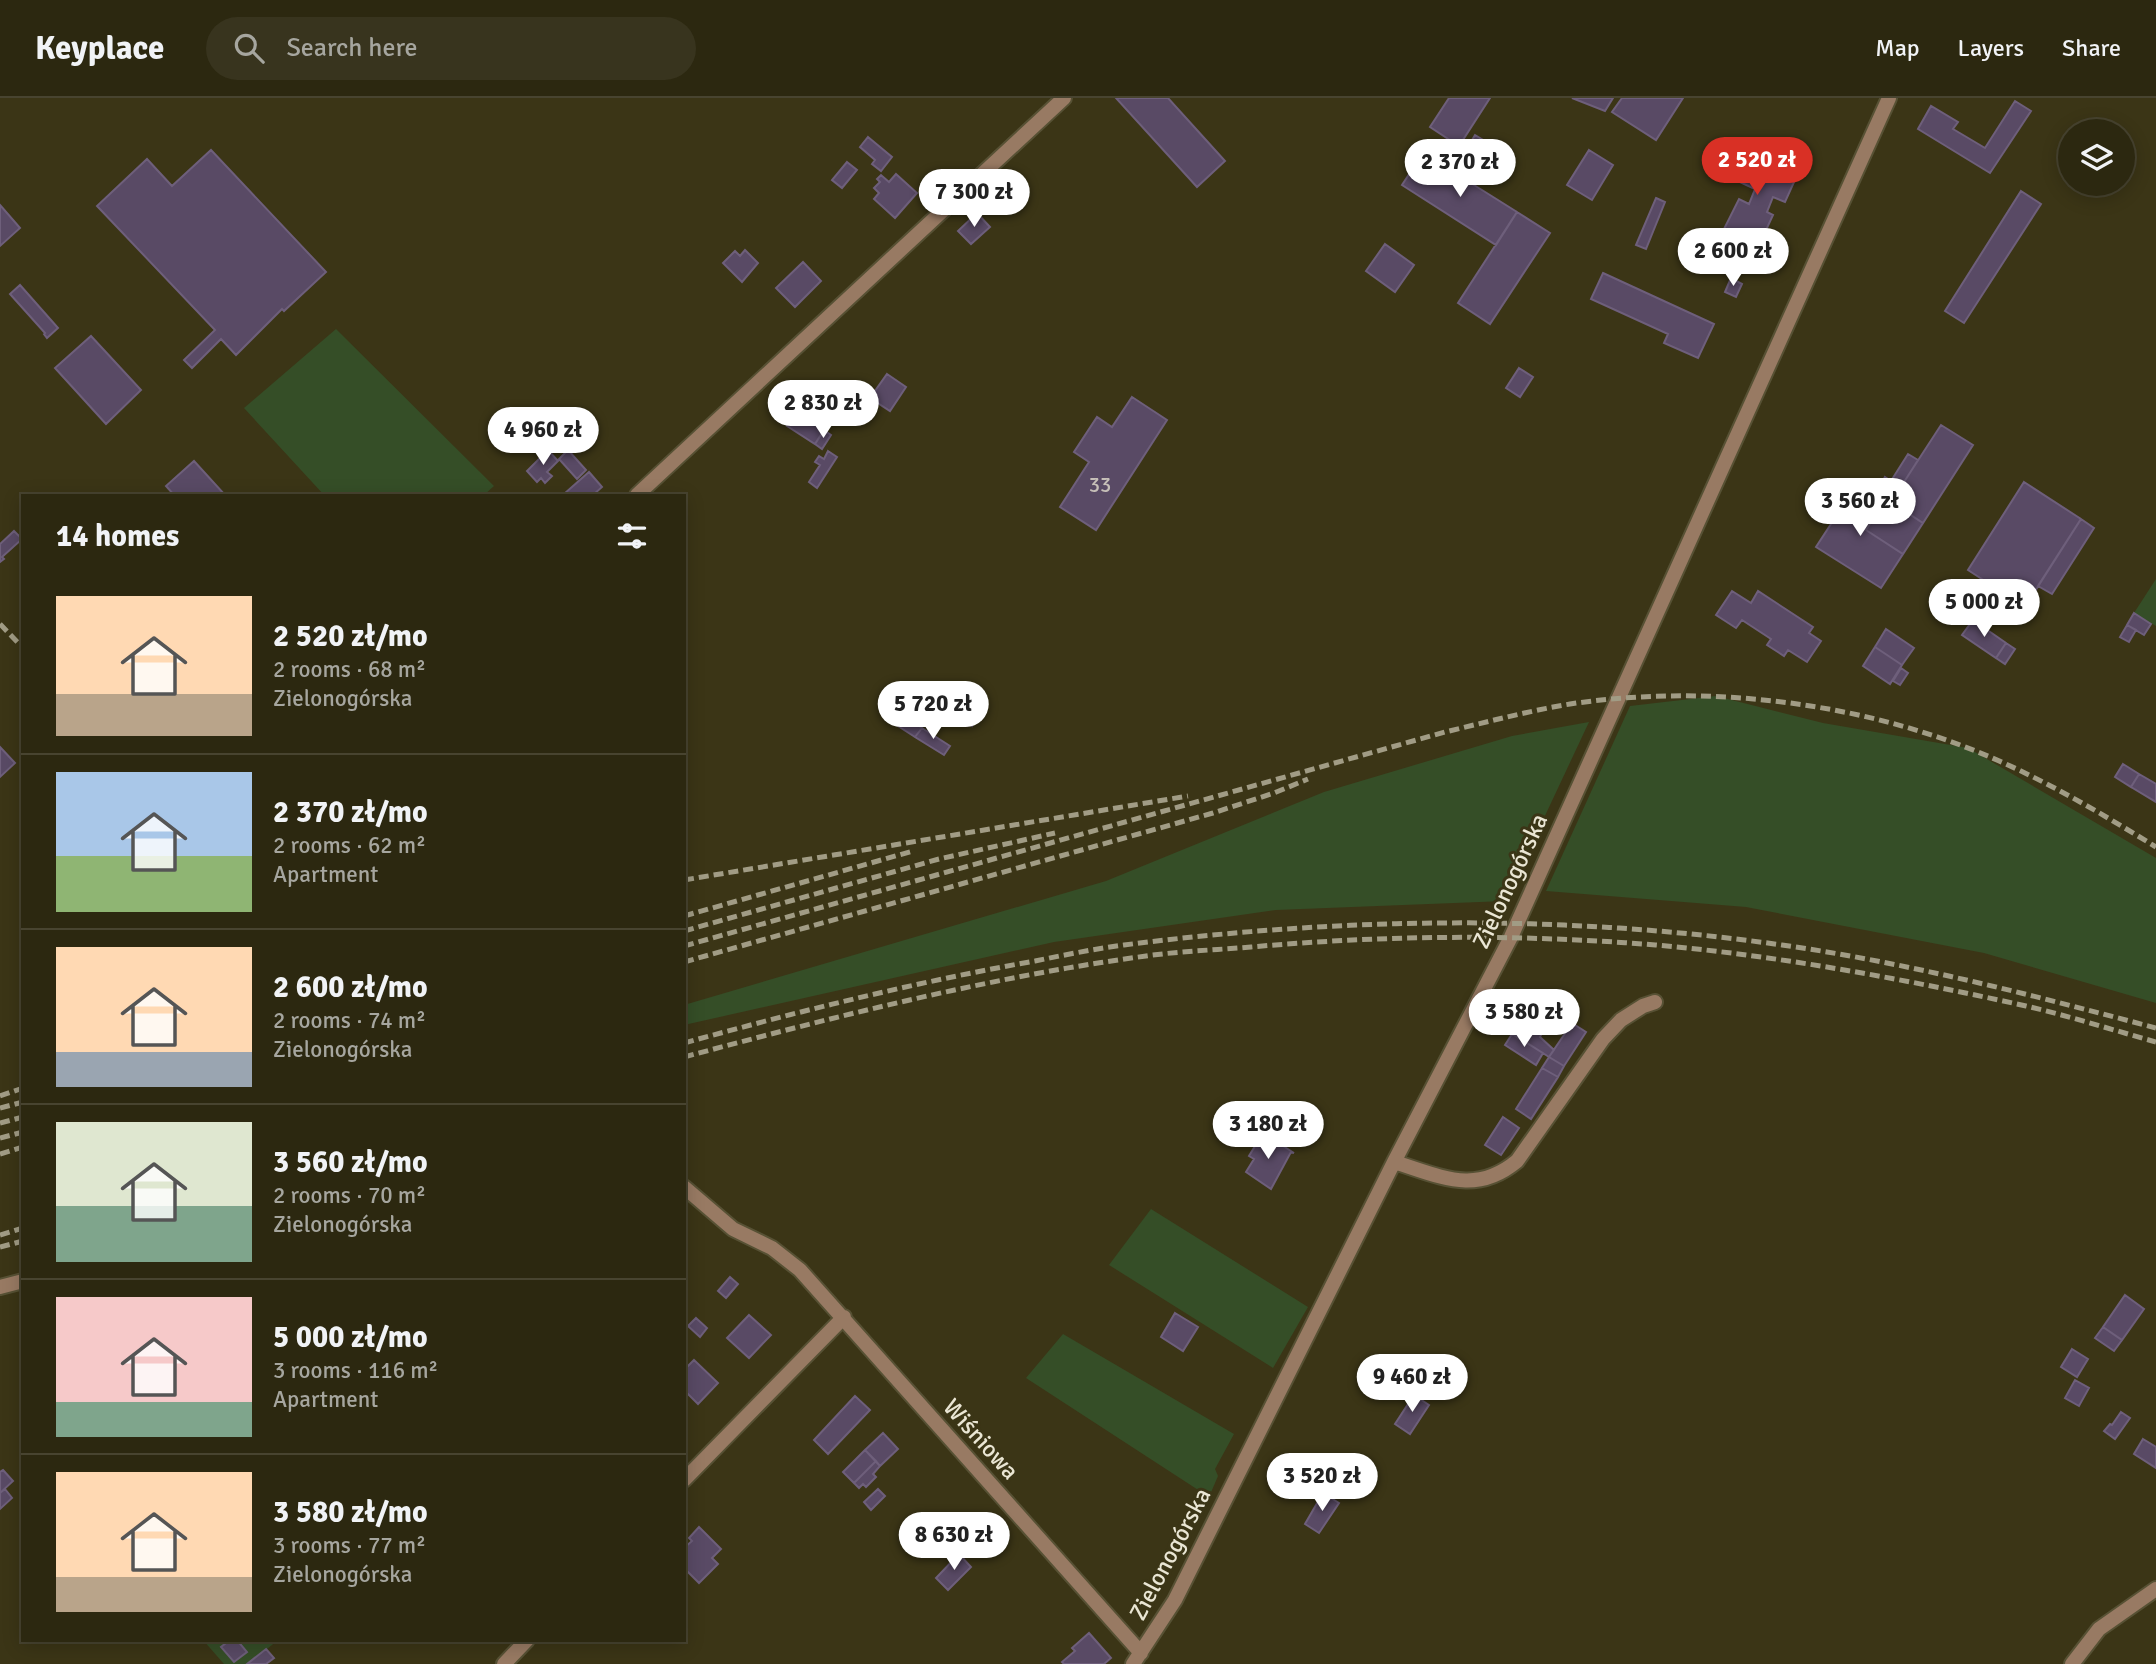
<!DOCTYPE html>
<html lang="en">
<head>
<meta charset="utf-8">
<style>
	:root { --surface:#2c2810; --page:#38341e; --text:#f1f3f6; --muted:#a6a69f; --line:#484430; --accent:#d93025 }
	body { margin:0; font-family:Signika,sans-serif; background:var(--page); color:var(--text); height:100vh; display:flex; flex-direction:column; font-size:26px; white-space:nowrap }
	* { box-sizing:border-box; margin:0 }
	p { font-size:23px; color:var(--muted) }
	.icon { flex:none; width:38px; height:38px; fill:none; stroke:currentColor; stroke-width:2; stroke-linecap:round; stroke-linejoin:round }
	.map { position:relative; flex:1; overflow:hidden }
	.drawer { position:absolute; left:21px; top:396px; width:665px; height:1148px; display:flex; flex-direction:column; background:var(--surface); border-radius:0px; box-shadow:0 4px 18px #0003,0 0 0 2px var(--line) }
	.drawer>* { flex:none }
	.controls { position:absolute; left:2058px; top:21px; display:grid; gap:14px }
	.controls a { display:grid; place-items:center; width:77px; height:77px; border-radius:50%; background:var(--surface); box-shadow:0 4px 18px #0003,0 0 0 2px var(--line); font-size:35px }
	.price { position:absolute; translate:-50% -60px; padding:0 16px; border-radius:24px; background:#fff; color:#222; font-size:23px; line-height:46px; filter:drop-shadow(0 2px 4px #0008) }
	.price::after { content:''; position:absolute; left:50%; top:42px; width:21px; height:16px; margin-left:-10px; background:inherit; clip-path:polygon(0 0,100% 0,50% 100%) }
	.price.on { background:var(--accent); color:#fff }
	ul { padding:0; list-style:none }
	li { display:flex; align-items:center; gap:21px; height:175px; padding:0 35px }
	li+li { border-top:2px solid var(--line) }
	li span { display:grid; place-items:center; flex:none; width:196px; height:140px; border-radius:0px; color:#555 }
	li>.icon { margin-inline-start:auto }
	span .icon { width:84px; height:84px; fill:#fffc; stroke-width:1 }
	li b { font-size:30px }
	h2 { display:flex; justify-content:space-between; align-items:center; height:84px; padding:0 35px; font-size:30px }
	header { display:flex; align-items:center; gap:42px; box-sizing:border-box; height:98px; padding:0 35px; background:var(--surface); border-bottom:2px solid var(--line) }
	header strong { font-size:33px }
	nav { display:flex; gap:38px; margin-inline-start:auto; font-size:24px }
	.search { width:490px; height:63px; background:var(--page); display:flex; align-items:center; gap:18px; box-sizing:border-box; padding:0 24px; border-radius:38px; color:var(--muted); font-size:26px }
	.map>svg:first-child { display:block }
</style>
</head>
<body>
<header>
<strong>Keyplace</strong>
<div class="search"><svg class="icon" aria-label="search" viewBox="0 0 24 24"><circle cx="10" cy="10" r="6"/><path d="M15 15l6 6"/></svg>Search here</div>
<nav><a>Map</a><a>Layers</a><a>Share</a></nav>
</header>
<div class="map">
<svg width="2156" height="1566" viewBox="0 0 2156 1566">
	<rect width="100%" height="100%" fill="#3b3516"/>
	<path fill="#354e27" d="M 336,231 L 494,388 L 484,397 L 324,397 L 244,310 Z
		M 2156,481 L 2156,528 L 2134,515 Z
		M 1716,598 L 1823,625 L 1968,650 L 2156,760 L 2156,905 L 1984,855 L 1746,809 L 1546,793 L 1630,608 Z
		M 1589,624 L 1505,803 L 1276,812 L 1054,844 L 684,927 L 684,907 L 1106,783 L 1324,694 L 1512,638 Z
		M 1151,1111 L 1308,1209 L 1273,1270 L 1109,1167 Z
		M 1063,1236 L 1234,1336 L 1215,1371 L 1218,1378 L 1209,1399 L 1026,1280 Z
		M 203,1542 L 278,1542 L 249,1566 L 224,1566 Z"/>
	<path fill="#594a65" stroke="#6e5f7b" stroke-width="2" d="M 1116,0 L 1168,0 L 1225,63 L 1197,89 Z
		M 1449,0 L 1490,0 L 1459,48 L 1430,29 Z
		M 1572,0 L 1613,0 L 1605,13 Z
		M 1622,0 L 1683,0 L 1656,42 L 1612,14 Z
		M 2015,3 L 2031,13 L 1990,75 L 1918,31 L 1931,8 L 1958,24 L 1953,31 L 1985,50 Z
		M 1475,37 L 1490,46 L 1481,61 L 1466,52 Z
		M 868,39 L 892,59 L 881,73 L 872,66 L 875,62 L 860,49 Z
		M 1744,48 L 1799,73 L 1785,104 L 1773,99 L 1767,114 L 1773,117 L 1755,156 L 1720,139 L 1739,101 L 1749,106 L 1755,91 L 1729,79 Z
		M 211,52 L 326,174 L 284,213 L 282,211 L 236,257 L 221,241 L 192,270 L 184,262 L 215,232 L 97,108 L 147,61 L 172,88 Z
		M 1589,52 L 1613,67 L 1592,102 L 1567,87 Z
		M 1423,55 L 1517,114 L 1496,147 L 1402,87 Z
		M 847,64 L 857,72 L 842,90 L 832,82 Z
		M 896,76 L 917,95 L 895,120 L 874,101 L 879,95 L 874,90 L 880,84 L 877,81 L 881,77 L 889,84 Z
		M 2021,93 L 2041,106 L 1964,225 L 1945,213 Z
		M 1656,100 L 1665,104 L 1646,151 L 1636,147 Z
		M 0,107 L 20,130 L 0,148 Z
		M 1517,114 L 1550,135 L 1490,226 L 1458,205 Z
		M 977,115 L 990,129 L 971,146 L 958,133 Z
		M 1385,146 L 1414,167 L 1395,194 L 1366,173 Z
		M 745,152 L 758,165 L 742,184 L 723,165 L 735,153 L 740,158 Z
		M 803,164 L 821,183 L 795,209 L 776,190 Z
		M 1603,175 L 1714,226 L 1698,260 L 1664,245 L 1668,236 L 1591,201 Z
		M 1731,180 L 1742,186 L 1736,199 L 1725,194 Z
		M 20,187 L 58,230 L 47,240 L 44,236 L 45,235 L 10,196 Z
		M 91,238 L 141,292 L 106,326 L 55,270 Z
		M 1519,270 L 1533,279 L 1520,299 L 1506,290 Z
		M 887,276 L 906,289 L 890,313 L 870,300 Z
		M 844,299 L 870,316 L 862,326 L 837,308 Z
		M 1132,299 L 1167,322 L 1096,432 L 1060,409 L 1089,364 L 1074,354 L 1097,319 L 1112,329 Z
		M 804,301 L 822,313 L 814,325 L 824,332 L 815,346 L 787,328 Z
		M 1941,327 L 1973,347 L 1923,425 L 1891,404 Z
		M 824,332 L 831,337 L 822,351 L 815,346 Z
		M 548,352 L 558,363 L 547,374 L 552,378 L 545,385 L 541,380 L 537,384 L 527,373 Z
		M 568,352 L 586,372 L 577,381 L 559,361 Z
		M 828,353 L 837,359 L 817,390 L 809,384 L 820,367 L 815,364 L 819,358 L 824,361 Z
		M 1908,356 L 1918,362 L 1901,389 L 1891,383 Z
		M 194,363 L 225,397 L 174,397 L 166,388 Z
		M 589,374 L 602,389 L 593,397 L 566,397 L 564,396 Z
		M 1885,379 L 1901,389 L 1891,404 L 1876,394 Z
		M 1859,383 L 1886,401 L 1866,432 L 1903,456 L 1881,490 L 1816,449 Z
		M 2024,384 L 2081,421 L 2025,509 L 1968,472 Z
		M 1886,401 L 1923,425 L 1903,456 L 1866,432 Z
		M 2081,421 L 2094,430 L 2052,496 L 2038,488 Z
		M 14,433 L 22,441 L 2,459 L 4,461 L 0,464 L 0,446 Z
		M 1732,493 L 1751,505 L 1758,493 L 1813,529 L 1809,535 L 1821,543 L 1807,564 L 1788,552 L 1784,558 L 1767,547 L 1771,541 L 1742,522 L 1736,530 L 1716,517 Z
		M 2134,515 L 2151,526 L 2144,537 L 2127,527 Z
		M 1973,522 L 2006,545 L 1996,560 L 1962,537 Z
		M 2127,527 L 2136,532 L 2129,544 L 2120,539 Z
		M 1886,531 L 1914,550 L 1902,567 L 1875,549 Z
		M 2006,545 L 2015,551 L 2005,566 L 1996,560 Z
		M 1875,549 L 1902,567 L 1890,586 L 1863,568 Z
		M 1901,570 L 1908,575 L 1900,587 L 1893,583 Z
		M 961,592 L 982,606 L 973,621 L 975,623 L 972,628 L 969,626 L 967,628 L 957,621 L 953,627 L 944,620 Z
		M 905,618 L 922,630 L 915,639 L 898,628 Z
		M 922,630 L 950,648 L 944,657 L 915,639 Z
		M 0,649 L 15,665 L 0,679 Z
		M 2123,666 L 2139,676 L 2131,689 L 2115,679 Z
		M 2139,676 L 2156,686 L 2156,704 L 2131,689 Z
		M 1523,921 L 1543,933 L 1540,939 L 1554,952 L 1549,959 L 1513,936 Z
		M 1572,925 L 1586,934 L 1564,968 L 1549,959 Z
		M 1512,936 L 1543,955 L 1536,967 L 1505,947 Z
		M 1549,959 L 1564,968 L 1558,979 L 1542,970 Z
		M 1542,970 L 1558,979 L 1531,1021 L 1516,1011 Z
		M 1503,1019 L 1519,1030 L 1501,1057 L 1485,1047 Z
		M 1263,1035 L 1294,1055 L 1291,1054 L 1271,1091 L 1246,1074 L 1254,1061 L 1249,1058 Z
		M 730,1179 L 738,1186 L 726,1200 L 718,1193 Z
		M 2125,1197 L 2144,1211 L 2122,1242 L 2103,1229 Z
		M 1175,1215 L 1198,1229 L 1183,1253 L 1161,1239 Z
		M 749,1217 L 771,1237 L 749,1260 L 727,1240 Z
		M 696,1220 L 707,1230 L 700,1239 L 688,1228 Z
		M 2103,1229 L 2122,1242 L 2114,1253 L 2095,1240 Z
		M 2072,1251 L 2088,1261 L 2077,1279 L 2061,1269 Z
		M 694,1262 L 718,1285 L 698,1306 L 684,1292 L 684,1272 Z
		M 2075,1282 L 2089,1290 L 2079,1308 L 2065,1300 Z
		M 1414,1297 L 1429,1307 L 1410,1336 L 1395,1326 Z
		M 855,1298 L 870,1312 L 828,1356 L 814,1342 Z
		M 2121,1314 L 2130,1320 L 2115,1341 L 2104,1333 L 2110,1326 L 2112,1327 Z
		M 883,1335 L 898,1351 L 880,1368 L 865,1352 Z
		M 2143,1341 L 2156,1349 L 2156,1370 L 2134,1356 Z
		M 865,1352 L 876,1363 L 854,1385 L 843,1374 Z
		M 876,1363 L 880,1368 L 873,1376 L 876,1379 L 866,1389 L 863,1386 L 859,1390 L 854,1385 Z
		M 3,1372 L 13,1383 L 0,1395 L 0,1374 Z
		M 5,1391 L 12,1400 L 0,1411 L 0,1395 Z
		M 878,1391 L 885,1398 L 871,1412 L 864,1404 Z
		M 1323,1395 L 1339,1405 L 1319,1435 L 1305,1426 Z
		M 942,1423 L 955,1435 L 936,1454 L 923,1442 Z
		M 699,1429 L 721,1451 L 712,1460 L 718,1466 L 699,1485 L 684,1470 L 684,1450 L 692,1443 L 689,1440 Z
		M 959,1456 L 971,1469 L 948,1492 L 936,1480 Z
		M 1089,1535 L 1111,1560 L 1104,1566 L 1064,1566 L 1062,1564 L 1075,1553 L 1072,1550 Z
		M 230,1542 L 237,1542 L 247,1554 L 234,1564 L 221,1549 Z
		M 266,1551 L 274,1560 L 266,1566 L 247,1566 Z"/>
	<g fill="none" stroke-linecap="round" stroke-linejoin="round">
		<defs>
			<path id="minor" d="M 637,397 L 1064,0
				M 1394,1064 C 1440,1078 1475,1098 1517,1063 L 1603,941 L 1621,922 L 1643,908 L 1655,904
				M 684,1089 L 733,1131 L 772,1150 L 800,1172 L 1141,1555
				M 0,1189 L 23,1183
				M 684,1382 L 844,1219
				M 504,1566 L 527,1542
				M 1133,1566 L 1175,1502 L 1394,1064 L 1511,839 L 1889,0
				M 2072,1566 L 2099,1531 L 2156,1491"/>
		</defs>
		<use href="#minor" stroke="#575134" stroke-width="18"/>
		<use href="#minor" stroke="#987a63" stroke-width="14"/>
		<path stroke="#a19c85" stroke-width="5" stroke-dasharray="10 5" stroke-linecap="butt" d="M 0,526 L 23,550
			M 684,782 L 1188,698
			M 684,818 L 913,753
			M 684,833 L 939,761 L 1055,735
			M 684,848 L 1445,634 C 1487,624 1528,613 1570,606 C 1703,586 1853,603 1978,654 C 2040,679 2099,714 2156,749
			M 684,864 L 1213,715 L 1274,695 L 1308,681
			M 684,945 C 800,913 916,884 1035,863 C 1064,857 1094,851 1124,847 C 1342,819 1564,816 1782,847 C 1909,865 2032,897 2156,930
			M 684,959 C 837,918 990,879 1146,858 C 1181,853 1216,852 1251,849 C 1385,837 1521,836 1656,847 C 1780,858 1904,881 2026,908 C 2069,918 2113,932 2156,944
			M 0,998 L 23,990
			M 0,1010 L 23,1004
			M 0,1025 L 23,1019
			M 0,1040 L 23,1034
			M 0,1056 L 23,1049
			M 0,1137 L 23,1130
			M 0,1149 L 23,1143"/>
	</g>
	<g text-anchor="middle" stroke-width="6" stroke-linejoin="round" paint-order="stroke">
		<g font-size="21" fill="#c6bfb8">
			<text x="1100" y="394">33</text>
		</g>
		<g font-size="24" fill="#eae6d4" stroke="#3b3516">
			<text transform="translate(1510 783) rotate(-65)" y="8">Zielonogórska</text>
			<text transform="translate(981 1341) rotate(48)" y="8">Wiśniowa</text>
			<text transform="translate(1170 1456) rotate(-62)" y="8">Zielonogórska</text>
		</g>
	</g>
</svg>
<div class="controls">
<a><svg class="icon" aria-label="layers" viewBox="0 0 24 24"><path d="M12 4l9 5-9 5-9-5zM3 14l9 5 9-5"/></svg></a>
</div>
<b class="price on" style="left:1757px;top:99px">2 520 zł</b>
<b class="price" style="left:1460px;top:101px">2 370 zł</b>
<b class="price" style="left:974px;top:131px">7 300 zł</b>
<b class="price" style="left:1733px;top:190px">2 600 zł</b>
<b class="price" style="left:823px;top:342px">2 830 zł</b>
<b class="price" style="left:543px;top:369px">4 960 zł</b>
<b class="price" style="left:1860px;top:440px">3 560 zł</b>
<b class="price" style="left:1984px;top:541px">5 000 zł</b>
<b class="price" style="left:933px;top:643px">5 720 zł</b>
<b class="price" style="left:1524px;top:951px">3 580 zł</b>
<b class="price" style="left:1268px;top:1063px">3 180 zł</b>
<b class="price" style="left:1412px;top:1316px">9 460 zł</b>
<b class="price" style="left:1322px;top:1415px">3 520 zł</b>
<b class="price" style="left:954px;top:1474px">8 630 zł</b>
<section class="drawer">
<h2>14 homes<svg class="icon" aria-label="filters" viewBox="0 0 24 24"><path d="M4 7h16M4 17h16"/><circle cx="9" cy="7" r="2"/><circle cx="15" cy="17" r="2"/></svg></h2>
<ul>
<li><span style="background:linear-gradient(#ffd9b3 70%,#b9a48a 0)"><svg class="icon" aria-label="home" viewBox="0 0 24 24"><path d="M3 11l9-7 9 7M6 9v11h12V9"/></svg></span><div><b>2 520 zł/mo</b><p>2 rooms · 68 m²</p><p>Zielonogórska</p></div></li>
<li><span style="background:linear-gradient(#a9c7e8 60%,#8fb573 0)"><svg class="icon" aria-label="home" viewBox="0 0 24 24"><path d="M3 11l9-7 9 7M6 9v11h12V9"/></svg></span><div><b>2 370 zł/mo</b><p>2 rooms · 62 m²</p><p>Apartment</p></div></li>
<li><span style="background:linear-gradient(#ffd9b3 75%,#9aa5b1 0)"><svg class="icon" aria-label="home" viewBox="0 0 24 24"><path d="M3 11l9-7 9 7M6 9v11h12V9"/></svg></span><div><b>2 600 zł/mo</b><p>2 rooms · 74 m²</p><p>Zielonogórska</p></div></li>
<li><span style="background:linear-gradient(#dfe7d0 60%,#7fa58c 0)"><svg class="icon" aria-label="home" viewBox="0 0 24 24"><path d="M3 11l9-7 9 7M6 9v11h12V9"/></svg></span><div><b>3 560 zł/mo</b><p>2 rooms · 70 m²</p><p>Zielonogórska</p></div></li>
<li><span style="background:linear-gradient(#f6c9c9 75%,#7fa58c 0)"><svg class="icon" aria-label="home" viewBox="0 0 24 24"><path d="M3 11l9-7 9 7M6 9v11h12V9"/></svg></span><div><b>5 000 zł/mo</b><p>3 rooms · 116 m²</p><p>Apartment</p></div></li>
<li><span style="background:linear-gradient(#ffd9b3 75%,#b9a48a 0)"><svg class="icon" aria-label="home" viewBox="0 0 24 24"><path d="M3 11l9-7 9 7M6 9v11h12V9"/></svg></span><div><b>3 580 zł/mo</b><p>3 rooms · 77 m²</p><p>Zielonogórska</p></div></li>
</ul>
</section>
</div>
</body>
</html>
